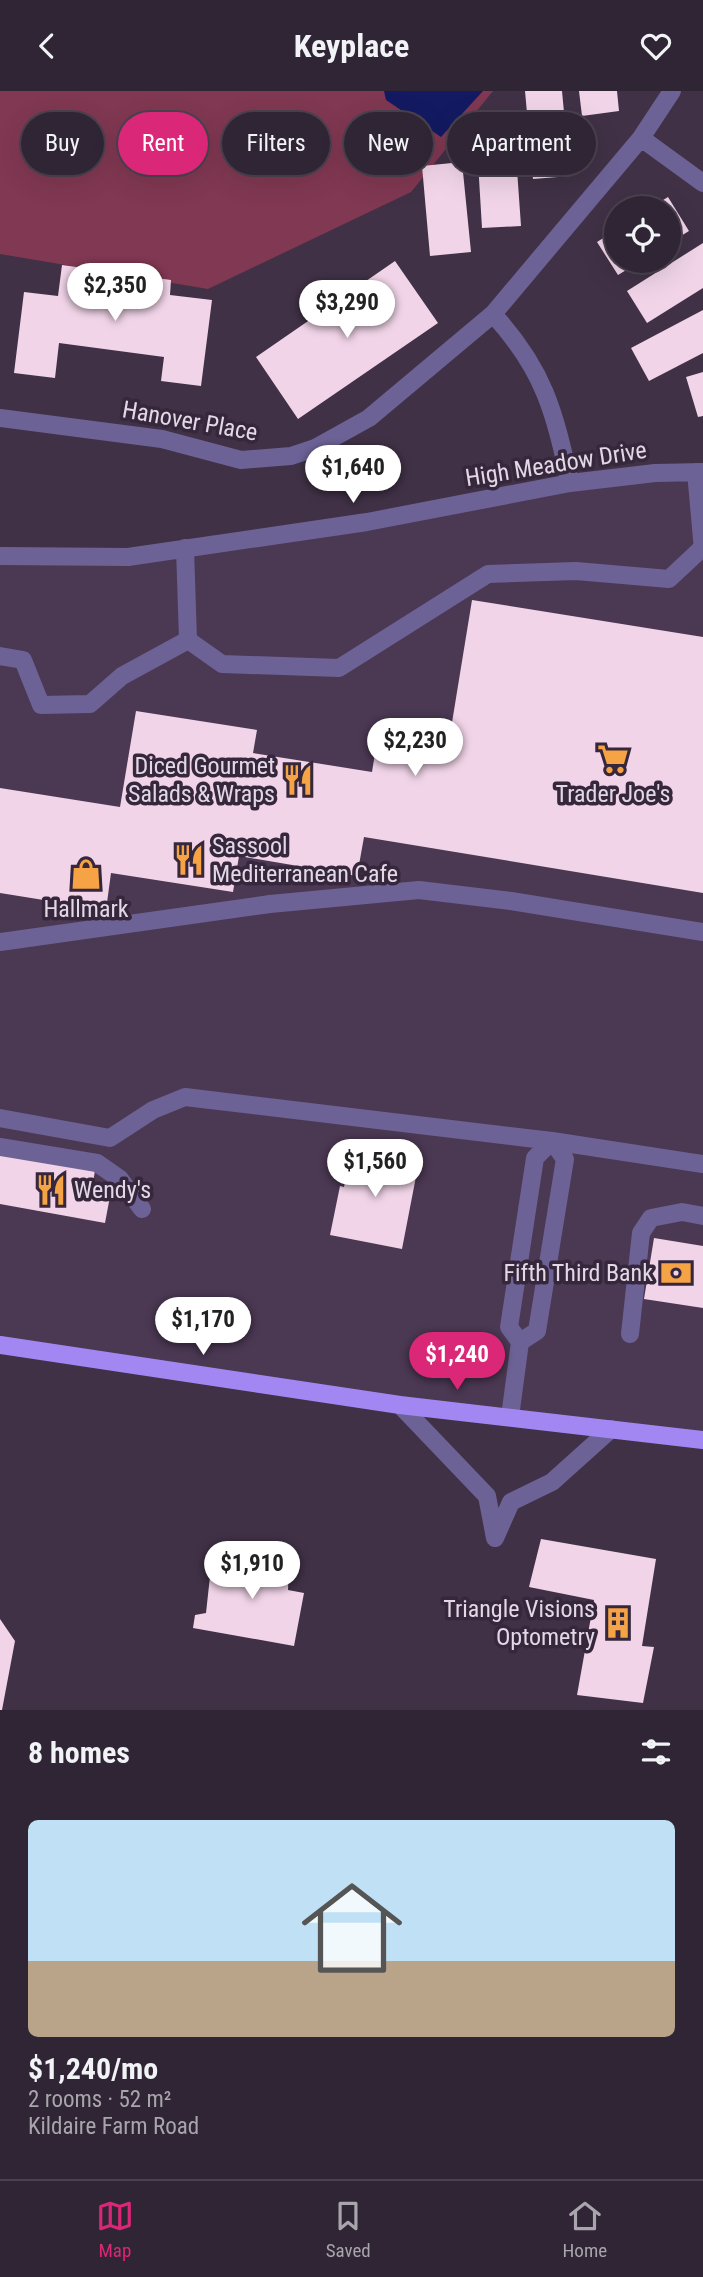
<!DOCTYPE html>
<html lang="en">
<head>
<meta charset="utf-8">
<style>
	:root { --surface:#302534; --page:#382d3c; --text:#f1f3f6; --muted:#a8a5ac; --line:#4b424f; --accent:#db2777 }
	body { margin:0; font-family:"Roboto Condensed",sans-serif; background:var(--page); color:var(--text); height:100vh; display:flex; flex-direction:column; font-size:26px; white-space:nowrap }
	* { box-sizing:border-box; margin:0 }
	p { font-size:23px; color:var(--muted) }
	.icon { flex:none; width:38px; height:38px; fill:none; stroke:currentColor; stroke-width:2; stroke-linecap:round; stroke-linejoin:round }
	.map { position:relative; height:1619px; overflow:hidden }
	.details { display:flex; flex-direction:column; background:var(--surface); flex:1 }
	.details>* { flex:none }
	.top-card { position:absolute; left:21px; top:21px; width:662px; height:63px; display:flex; gap:14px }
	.controls { position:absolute; left:604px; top:105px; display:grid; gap:14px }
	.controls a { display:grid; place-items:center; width:77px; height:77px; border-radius:50%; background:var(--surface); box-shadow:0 7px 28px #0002,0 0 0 2px var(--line); font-size:35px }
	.price { position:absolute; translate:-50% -60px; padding:0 16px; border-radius:24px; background:#fff; color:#222; font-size:23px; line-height:46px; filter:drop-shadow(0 2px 4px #0008) }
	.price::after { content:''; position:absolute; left:50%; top:42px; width:21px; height:16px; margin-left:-10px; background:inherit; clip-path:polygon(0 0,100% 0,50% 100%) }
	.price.active { background:var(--accent); color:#fff }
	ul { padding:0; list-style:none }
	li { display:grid; align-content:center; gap:14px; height:371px; padding:0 28px }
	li+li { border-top:2px solid var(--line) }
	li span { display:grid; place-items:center; height:217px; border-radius:10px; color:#555 }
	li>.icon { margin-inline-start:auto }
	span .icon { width:126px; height:126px; fill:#fffc; stroke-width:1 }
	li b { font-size:30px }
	h2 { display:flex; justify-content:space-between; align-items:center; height:84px; padding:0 28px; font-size:30px }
	.chip { padding:0 24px; border-radius:32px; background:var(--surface); box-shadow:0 7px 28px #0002,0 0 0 2px var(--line); font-size:24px; line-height:63px }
	.chip.active { background:var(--accent); color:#fff }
	header { display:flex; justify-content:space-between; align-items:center; height:91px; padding:0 28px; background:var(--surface); font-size:32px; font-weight:700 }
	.tab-bar { display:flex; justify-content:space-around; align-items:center; height:98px; border-top:2px solid var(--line); background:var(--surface); font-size:19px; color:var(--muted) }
	.tab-bar a { display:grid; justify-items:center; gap:4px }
	.tab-bar .active { color:var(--accent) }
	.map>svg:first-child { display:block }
</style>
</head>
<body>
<header><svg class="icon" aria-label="back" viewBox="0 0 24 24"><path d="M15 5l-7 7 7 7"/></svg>Keyplace<svg class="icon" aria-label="heart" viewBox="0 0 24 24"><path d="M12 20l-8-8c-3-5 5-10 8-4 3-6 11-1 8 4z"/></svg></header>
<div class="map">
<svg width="703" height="1619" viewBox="0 0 703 1619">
	<rect width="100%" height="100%" fill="#403146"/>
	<path fill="#4b3853" d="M 703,383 L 703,1350 L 0,1252 L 0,465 L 128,466 L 570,392 Z"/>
	<path fill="#813852" d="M 0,0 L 493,0 L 411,101 L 208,198 L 0,163 Z"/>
	<path fill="#141a61" d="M 384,0 L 483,0 L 441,46 L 386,9 Z"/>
	<path fill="#f1d4e8" d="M 525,0 L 562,0 L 570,85 L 533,88 Z
		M 579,0 L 617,0 L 619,20 L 582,25 Z
		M 514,36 L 521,135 L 482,137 L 476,38 Z
		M 462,71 L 471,161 L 430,165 L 422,75 Z
		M 668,106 L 689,140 L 668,153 L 668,117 L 650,117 Z
		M 616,139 L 616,170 L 641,170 L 618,184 L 597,151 Z
		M 703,152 L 703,197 L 647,232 L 627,200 Z
		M 395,170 L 438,232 L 298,328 L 256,266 Z
		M 62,174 L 171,189 L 170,204 L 212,209 L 201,295 L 161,290 L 164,266 L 59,252 L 55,287 L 14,282 L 24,201 L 58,205 Z
		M 703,219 L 703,262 L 649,290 L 631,257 Z
		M 703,281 L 703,325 L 698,326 L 686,286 Z
		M 472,509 L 703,546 L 703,802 L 364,746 L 357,785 L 239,765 L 233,801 L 111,782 L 106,819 L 0,802 L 0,697 L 120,716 L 136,620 L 257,639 L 253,662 L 372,681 L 378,644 L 448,656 Z
		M 352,1057 L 419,1070 L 402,1158 L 330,1144 L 340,1095 L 344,1096 Z
		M 0,1063 L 95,1080 L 92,1097 L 111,1100 L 105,1132 L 0,1113 Z
		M 654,1147 L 703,1155 L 703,1217 L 644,1208 Z
		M 541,1448 L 656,1468 L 642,1555 L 654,1556 L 643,1612 L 577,1604 L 594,1509 L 529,1496 Z
		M 244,1464 L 289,1474 L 288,1499 L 304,1502 L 294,1555 L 193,1537 L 195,1524 L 206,1522 L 212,1467 L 241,1472 Z
		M 0,1528 L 15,1550 L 2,1619 L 0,1619 Z"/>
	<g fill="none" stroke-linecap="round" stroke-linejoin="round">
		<path stroke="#6d6296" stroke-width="18" d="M 641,47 L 703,92
			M 493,223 C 544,279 554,319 570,392
			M 0,327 L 162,348 L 241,369 L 291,365 L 315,357 L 369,327 L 493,223 L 641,47 L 672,0
			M 696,381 L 703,459
			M 185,457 L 188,549 L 222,573 L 339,577 L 488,483 L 576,480 L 669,488 L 701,458
			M 0,465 L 128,466 L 367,431 L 570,392 L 655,382 L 703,381
			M 0,565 L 23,569 L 41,614 L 90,613 L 122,585 L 188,549
			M 0,851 L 270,813 L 419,799 L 511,810 L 703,841
			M 0,1027 L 110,1047 L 153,1019 L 185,1006 L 552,1050 L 703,1073
			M 0,1056 L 97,1072 L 120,1088 L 142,1118
			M 630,1243 L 641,1142 L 651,1127 L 682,1121 L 703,1125
			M 400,1314 L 487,1405 L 495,1447
			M 510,1326 L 520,1251 L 509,1236 L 535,1067 L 552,1050 L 565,1068 L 537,1240 L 520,1251
			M 495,1447 L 511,1411 L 552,1391 L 611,1338"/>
		<path stroke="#a287f3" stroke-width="18" d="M 0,1254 L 400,1314 L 703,1349"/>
	</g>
	<defs>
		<symbol id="supermarket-bare" viewBox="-9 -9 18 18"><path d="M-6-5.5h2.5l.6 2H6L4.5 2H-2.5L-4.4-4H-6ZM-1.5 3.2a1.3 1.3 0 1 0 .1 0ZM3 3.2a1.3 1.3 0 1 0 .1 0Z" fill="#f5a345" stroke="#36273c" stroke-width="2.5" paint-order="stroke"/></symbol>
		<symbol id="restaurant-bare" viewBox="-9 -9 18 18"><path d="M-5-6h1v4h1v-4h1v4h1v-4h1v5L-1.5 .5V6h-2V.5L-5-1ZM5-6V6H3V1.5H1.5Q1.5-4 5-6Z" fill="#f5a345" stroke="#36273c" stroke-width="2.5" paint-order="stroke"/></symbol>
		<symbol id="shop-bare" viewBox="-9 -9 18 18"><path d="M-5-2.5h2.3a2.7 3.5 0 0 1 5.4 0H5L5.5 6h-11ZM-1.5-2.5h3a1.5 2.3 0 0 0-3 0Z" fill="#f5a345" stroke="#36273c" stroke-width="2.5" paint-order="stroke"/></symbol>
		<symbol id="bank-bare" viewBox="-9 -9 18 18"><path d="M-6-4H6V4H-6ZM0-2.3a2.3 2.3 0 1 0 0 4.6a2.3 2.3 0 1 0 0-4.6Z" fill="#f5a345" stroke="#36273c" stroke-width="2.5" paint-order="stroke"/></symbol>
		<symbol id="building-bare" viewBox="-9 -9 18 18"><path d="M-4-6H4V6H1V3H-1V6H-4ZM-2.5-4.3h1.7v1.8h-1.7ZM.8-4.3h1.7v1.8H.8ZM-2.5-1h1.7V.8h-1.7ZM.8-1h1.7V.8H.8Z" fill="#f5a345" stroke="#36273c" stroke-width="2.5" paint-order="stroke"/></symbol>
	</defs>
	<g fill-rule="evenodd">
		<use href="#supermarket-bare" x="591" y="646" width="44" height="44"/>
		<use href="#restaurant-bare" x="276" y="667" width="44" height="44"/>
		<use href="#restaurant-bare" x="167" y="747" width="44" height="44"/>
		<use href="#shop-bare" x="64" y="761" width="44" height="44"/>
		<use href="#restaurant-bare" x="29" y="1077" width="44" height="44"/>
		<use href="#bank-bare" x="654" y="1160" width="44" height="44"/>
		<use href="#building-bare" x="596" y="1510" width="44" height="44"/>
	</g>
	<g text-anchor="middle" stroke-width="7" stroke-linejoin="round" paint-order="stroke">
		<g font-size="24" fill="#e2d8e6" stroke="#36273c">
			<text transform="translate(190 330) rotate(10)" y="8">Hanover Place</text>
			<text transform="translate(556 373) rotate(-9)" y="8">High Meadow Drive</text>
		</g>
		<g font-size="24" fill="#e2d8e6" stroke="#36273c" text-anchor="end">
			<text x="275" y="683">Diced Gourmet<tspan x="275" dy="28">Salads &amp; Wraps</tspan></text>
			<text x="613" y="711" text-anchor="middle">Trader Joe's</text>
			<text x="212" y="763" text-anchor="start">Sassool<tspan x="212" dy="28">Mediterranean Cafe</tspan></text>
			<text x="86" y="826" text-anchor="middle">Hallmark</text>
			<text x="74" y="1107" text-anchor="start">Wendy's</text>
			<text x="653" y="1190">Fifth Third Bank</text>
			<text x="595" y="1526">Triangle Visions<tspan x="595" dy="28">Optometry</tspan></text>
		</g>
	</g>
</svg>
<div class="controls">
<a><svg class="icon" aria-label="locate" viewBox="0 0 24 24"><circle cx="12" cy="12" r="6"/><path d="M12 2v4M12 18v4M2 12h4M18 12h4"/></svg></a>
</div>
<b class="price" style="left:115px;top:232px">$2,350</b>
<b class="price" style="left:347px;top:249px">$3,290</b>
<b class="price" style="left:353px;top:414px">$1,640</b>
<b class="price" style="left:415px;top:687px">$2,230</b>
<b class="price" style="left:375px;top:1108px">$1,560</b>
<b class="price" style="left:203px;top:1266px">$1,170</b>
<b class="price active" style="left:457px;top:1301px">$1,240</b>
<b class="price" style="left:252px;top:1510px">$1,910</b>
<div class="top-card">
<a class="chip">Buy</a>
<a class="chip active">Rent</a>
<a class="chip">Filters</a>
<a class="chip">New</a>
<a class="chip">Apartment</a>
</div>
</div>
<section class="details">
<h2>8 homes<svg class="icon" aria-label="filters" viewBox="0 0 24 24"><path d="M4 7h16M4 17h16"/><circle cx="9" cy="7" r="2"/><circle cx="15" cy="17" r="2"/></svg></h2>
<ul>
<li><span style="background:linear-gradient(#bfe0f5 65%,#b9a48a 0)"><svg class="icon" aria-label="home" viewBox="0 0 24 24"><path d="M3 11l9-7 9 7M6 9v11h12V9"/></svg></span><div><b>$1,240/mo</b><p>2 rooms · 52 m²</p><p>Kildaire Farm Road</p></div></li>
</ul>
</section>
<nav class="tab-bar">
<a class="active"><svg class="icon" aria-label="map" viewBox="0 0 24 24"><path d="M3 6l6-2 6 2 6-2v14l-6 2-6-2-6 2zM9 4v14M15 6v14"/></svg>Map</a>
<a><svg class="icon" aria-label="saved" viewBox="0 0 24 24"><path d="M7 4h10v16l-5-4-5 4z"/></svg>Saved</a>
<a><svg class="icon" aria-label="home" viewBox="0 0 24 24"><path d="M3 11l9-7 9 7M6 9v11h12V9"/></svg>Home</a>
</nav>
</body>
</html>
